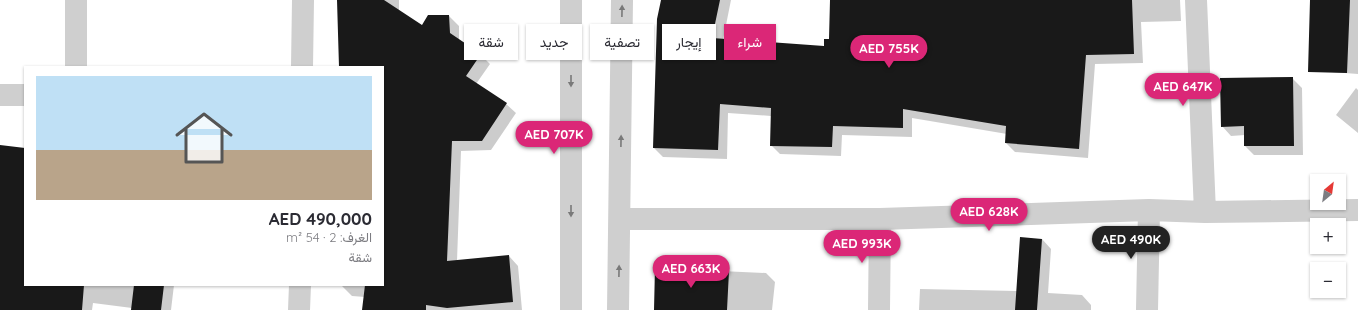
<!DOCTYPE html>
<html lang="ar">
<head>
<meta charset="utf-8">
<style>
	:root { --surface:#fff; --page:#f2f2f3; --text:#2b2b33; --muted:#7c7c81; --line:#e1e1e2; --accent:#db2777 }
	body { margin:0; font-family:Quicksand,Vazirmatn,sans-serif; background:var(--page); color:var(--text); direction:rtl; height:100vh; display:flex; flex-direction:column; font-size:15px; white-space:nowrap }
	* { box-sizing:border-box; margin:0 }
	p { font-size:13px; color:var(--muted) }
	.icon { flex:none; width:22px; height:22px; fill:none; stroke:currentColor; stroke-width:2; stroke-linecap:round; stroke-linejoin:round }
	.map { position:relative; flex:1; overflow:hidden; direction:ltr }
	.details { position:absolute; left:24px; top:66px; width:360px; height:220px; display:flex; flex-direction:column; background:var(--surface); border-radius:0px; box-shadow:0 1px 3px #0004; direction:rtl }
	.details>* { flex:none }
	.guide { position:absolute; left:396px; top:24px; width:380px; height:36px; direction:rtl; display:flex; gap:8px }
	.needle { width:26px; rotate:29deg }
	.controls { position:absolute; left:1310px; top:174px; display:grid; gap:8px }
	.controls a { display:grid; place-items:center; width:36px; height:36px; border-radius:0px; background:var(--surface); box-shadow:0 1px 3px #0004; font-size:20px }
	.price { position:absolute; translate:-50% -34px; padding:0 9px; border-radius:14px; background:var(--accent); color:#fff; font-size:13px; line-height:26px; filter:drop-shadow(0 1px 2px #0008) }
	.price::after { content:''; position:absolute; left:50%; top:24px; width:12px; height:9px; margin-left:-6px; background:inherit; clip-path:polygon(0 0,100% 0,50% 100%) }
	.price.on { background:#222; color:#fff }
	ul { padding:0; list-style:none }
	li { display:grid; align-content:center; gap:8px; height:212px; padding:0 12px }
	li+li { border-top:1px solid var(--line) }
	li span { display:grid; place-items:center; height:124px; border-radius:0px; color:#555 }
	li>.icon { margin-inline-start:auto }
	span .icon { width:72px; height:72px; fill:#fffc; stroke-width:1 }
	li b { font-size:17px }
	.chip { padding:0 14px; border-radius:0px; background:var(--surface); box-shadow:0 1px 3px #0004; font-size:14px; line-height:36px }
	.chip.on { background:var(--accent); color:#fff }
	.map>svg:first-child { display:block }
</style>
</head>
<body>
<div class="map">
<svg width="1358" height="310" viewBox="0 0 1358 310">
	<rect width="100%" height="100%" fill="#fff"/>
	<path fill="#0003" d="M 338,0 L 399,0 L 399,11 L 422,27 L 449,16 L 459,26 L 459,40 L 480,54 L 490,64 L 476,84 L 506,104 L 516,113 L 491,150 L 461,151 L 457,261 L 509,256 L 518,266 L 522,310 L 363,310 L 365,297 L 352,296 L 342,286 L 383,285 L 383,67 L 328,67 L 340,66 Z
		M 662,0 L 731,0 L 723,40 L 825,47 L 830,40 L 831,0 L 1180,0 L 1181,21 L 1141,22 L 1143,63 L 1095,64 L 1088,158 L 1015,152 L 1006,143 L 1007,134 L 912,118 L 912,137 L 842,135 L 841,156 L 780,154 L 771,145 L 771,116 L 728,113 L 727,159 L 663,157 L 654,148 Z
		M 1311,0 L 1358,0 L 1358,74 L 1318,71 Z
		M 1292,78 L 1302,88 L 1303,155 L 1254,155 L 1245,146 L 1245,135 L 1231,136 L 1222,126 Z
		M 1356,88 L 1358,90 L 1358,133 L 1336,115 Z
		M 0,146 L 25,149 L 25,285 L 174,285 L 171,310 L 132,310 L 132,308 L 93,303 L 92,310 L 0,310 Z
		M 1042,239 L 1051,249 L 1048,293 L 1082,295 L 1091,305 L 1091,310 L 919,310 L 920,289 L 1017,291 Z
		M 656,268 L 766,273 L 775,282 L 772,310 L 655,310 Z"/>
	<path fill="#191919" d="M 337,0 L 384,0 L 422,25 L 428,15 L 449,15 L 450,33 L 481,54 L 466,76 L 507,103 L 482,141 L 452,141 L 447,261 L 509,255 L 513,302 L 447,308 L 426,305 L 426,310 L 362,310 L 365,285 L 383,285 L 383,67 L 339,67 Z
		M 661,0 L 720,0 L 712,38 L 824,46 L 824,39 L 829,39 L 830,0 L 1132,0 L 1134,54 L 1086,55 L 1079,149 L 1005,143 L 1006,126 L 903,109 L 903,128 L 833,126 L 832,147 L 770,146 L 771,108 L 720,104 L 718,150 L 653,148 L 657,19 Z
		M 1310,0 L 1350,0 L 1347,73 L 1308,72 Z
		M 1293,77 L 1294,146 L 1244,146 L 1244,126 L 1221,127 L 1220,78 Z
		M 0,145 L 25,148 L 25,285 L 84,285 L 82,310 L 0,310 Z
		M 1020,237 L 1042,239 L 1037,310 L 1015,310 Z
		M 655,267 L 729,271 L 727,310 L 654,310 Z
		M 134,285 L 164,285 L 161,310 L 131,310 Z"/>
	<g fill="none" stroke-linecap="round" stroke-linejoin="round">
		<path stroke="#cfcfcf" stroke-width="22" d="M 76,0 L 76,67
			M 571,0 L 571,310
			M 1196,0 L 1205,212
			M 302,67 L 303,0
			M 0,95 L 25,95
			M 620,219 L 880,219 L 1149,210 L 1205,212 L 1358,210
			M 299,310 L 300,285
			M 618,310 L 622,0
			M 879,310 L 880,219
			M 1147,310 L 1149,210"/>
	</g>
	<defs><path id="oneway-solid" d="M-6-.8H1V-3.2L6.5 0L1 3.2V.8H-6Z"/></defs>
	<g fill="#797979">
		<use href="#oneway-solid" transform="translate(622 11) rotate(-89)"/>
		<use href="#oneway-solid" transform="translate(571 81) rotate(90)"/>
		<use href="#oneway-solid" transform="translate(621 141) rotate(-89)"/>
		<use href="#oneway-solid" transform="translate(571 211) rotate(90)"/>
		<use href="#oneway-solid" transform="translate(619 271) rotate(-89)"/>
	</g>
</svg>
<div class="controls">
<a><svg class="needle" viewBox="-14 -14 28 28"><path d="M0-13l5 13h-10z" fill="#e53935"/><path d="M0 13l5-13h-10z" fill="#7c7c81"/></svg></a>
<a>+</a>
<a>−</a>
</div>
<b class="price" style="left:889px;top:69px">AED 755K</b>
<b class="price" style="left:1183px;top:107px">AED 647K</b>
<b class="price" style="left:554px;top:155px">AED 707K</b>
<b class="price" style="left:989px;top:232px">AED 628K</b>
<b class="price on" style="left:1131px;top:260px">AED 490K</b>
<b class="price" style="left:862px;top:264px">AED 993K</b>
<b class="price" style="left:691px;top:289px">AED 663K</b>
<div class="guide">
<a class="chip on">شراء</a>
<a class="chip">إيجار</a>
<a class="chip">تصفية</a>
<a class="chip">جديد</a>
<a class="chip">شقة</a>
</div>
<section class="details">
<ul>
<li><span style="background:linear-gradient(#bfe0f5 60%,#b9a48a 0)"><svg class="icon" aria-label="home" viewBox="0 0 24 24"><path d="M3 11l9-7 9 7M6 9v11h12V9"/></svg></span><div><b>AED 490,000</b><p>الغرف: 2 · 54 m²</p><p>شقة</p></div></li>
</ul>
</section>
</div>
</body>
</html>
